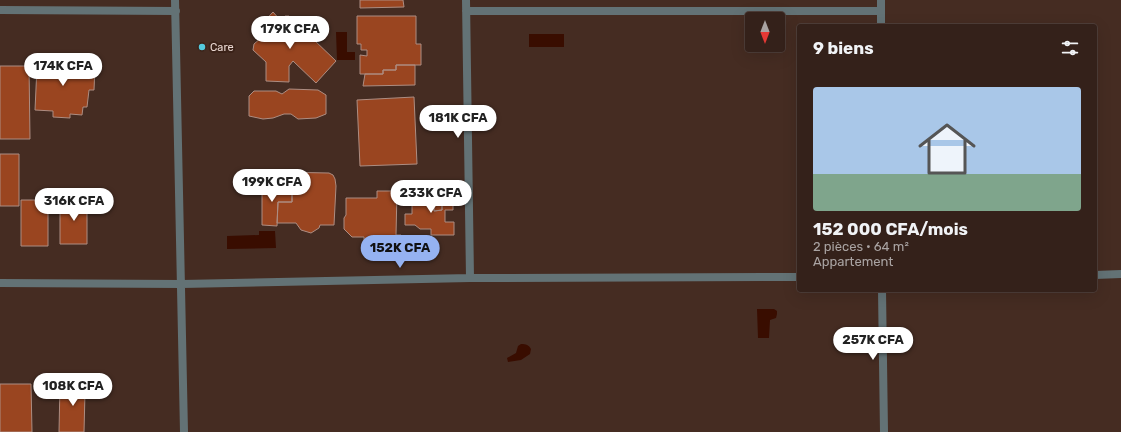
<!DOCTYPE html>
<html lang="fr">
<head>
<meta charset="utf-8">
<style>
	:root { --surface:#34211a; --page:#3c2923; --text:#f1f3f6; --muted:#a9a3a2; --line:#4e3e39; --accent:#95b2f1 }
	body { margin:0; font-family:Rubik,sans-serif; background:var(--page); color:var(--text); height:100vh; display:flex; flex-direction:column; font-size:15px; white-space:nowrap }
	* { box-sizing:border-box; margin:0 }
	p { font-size:13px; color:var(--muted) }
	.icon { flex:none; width:22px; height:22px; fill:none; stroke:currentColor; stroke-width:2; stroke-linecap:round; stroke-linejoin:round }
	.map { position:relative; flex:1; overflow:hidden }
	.side { position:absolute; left:797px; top:24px; width:300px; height:268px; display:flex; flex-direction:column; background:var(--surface); border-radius:4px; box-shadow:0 4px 16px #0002,0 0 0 1px var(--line) }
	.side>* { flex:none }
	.needle { width:26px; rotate:180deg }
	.buttons { position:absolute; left:745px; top:12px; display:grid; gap:8px }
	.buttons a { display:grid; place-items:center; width:40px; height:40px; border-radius:4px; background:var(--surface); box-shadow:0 4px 16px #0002,0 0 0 1px var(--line); font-size:20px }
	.price { position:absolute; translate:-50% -34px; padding:0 9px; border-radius:14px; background:#fff; color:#222; font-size:13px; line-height:26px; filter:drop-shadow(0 1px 2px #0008) }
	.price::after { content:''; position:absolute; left:50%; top:24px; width:12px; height:9px; margin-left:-6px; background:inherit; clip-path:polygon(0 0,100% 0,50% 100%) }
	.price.selected { background:var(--accent); color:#111 }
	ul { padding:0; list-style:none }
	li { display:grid; align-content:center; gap:8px; height:212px; padding:0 16px }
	li span { display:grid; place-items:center; height:124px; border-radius:4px; color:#555 }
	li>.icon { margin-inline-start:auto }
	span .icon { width:72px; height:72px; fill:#fffc; stroke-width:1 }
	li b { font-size:17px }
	h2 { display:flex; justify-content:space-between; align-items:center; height:48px; padding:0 16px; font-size:17px }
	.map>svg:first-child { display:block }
</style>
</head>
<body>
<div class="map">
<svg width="1121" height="432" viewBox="0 0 1121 432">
	<rect width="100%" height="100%" fill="#452c22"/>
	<path fill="#390d00" d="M 336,32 L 347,32 L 347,52 L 355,52 L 355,60 L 337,60 Z
		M 529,34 L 564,34 L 564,47 L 529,47 Z
		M 259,231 L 275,231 L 276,248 L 227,249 L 227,236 L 259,235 Z
		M 757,309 L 774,309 L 777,311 L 777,314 L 776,318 L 770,320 L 769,338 L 758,338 Z
		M 521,344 C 526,344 529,345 531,349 L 530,354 L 521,360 L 508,362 L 507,358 L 516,353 L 518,346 Z"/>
	<path fill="#9a4520" stroke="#ad8d82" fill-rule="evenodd" d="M 360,0 L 403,0 L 404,7 L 360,8 Z
		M 273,12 L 281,21 L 285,16 L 289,16 L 336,61 L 316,83 L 293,61 L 289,66 L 289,82 L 266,81 L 266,62 L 253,50 L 254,44 L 262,37 L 256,30 Z
		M 357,16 L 416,16 L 416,44 L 421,44 L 421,65 L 396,65 L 396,70 L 383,70 L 383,74 L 360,74 L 360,55 L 367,56 L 367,50 L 361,50 L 361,44 L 357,44 Z
		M 46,56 L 67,58 L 67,66 L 95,67 L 94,90 L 89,90 L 87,107 L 83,107 L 82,115 L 70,114 L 70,118 L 53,117 L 53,111 L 35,110 L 37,67 L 45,64 Z
		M 396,65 L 415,65 L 415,85 L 363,86 L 365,74 L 383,74 L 383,70 L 396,70 Z
		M 0,66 L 29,66 L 30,139 L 0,139 Z
		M 289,89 L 318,90 L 326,95 L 326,114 L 316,118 L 298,119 L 291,114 L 284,114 L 273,118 L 263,119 L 249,116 L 249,96 L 254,91 L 276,91 L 282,94 Z
		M 414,97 L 417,164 L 360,166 L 357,100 Z
		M 0,154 L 19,154 L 19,206 L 0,206 Z
		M 277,172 L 329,173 L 333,175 L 335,179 L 336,186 L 334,225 L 320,225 L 319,228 L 311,233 L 301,230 L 296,223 L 277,223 L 278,202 L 292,202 L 292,194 L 280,193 L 277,192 L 274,186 L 273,181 L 274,176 Z
		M 262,180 L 273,181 L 274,186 L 280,193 L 292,194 L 292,202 L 278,202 L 277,226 L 262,225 Z
		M 421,190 L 442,190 L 442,202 L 453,202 L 453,210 L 445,210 L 445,222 L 454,222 L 454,235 L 431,235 L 431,229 L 420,229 L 415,225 L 405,225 L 405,214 L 412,214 L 412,201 L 421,201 ZM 442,204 L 442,210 L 434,211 L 434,205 Z
		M 377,191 L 397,191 L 396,235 L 401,235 L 401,252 L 379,252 L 379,241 L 364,241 L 364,237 L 352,237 L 344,229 L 344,218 L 346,215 L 346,198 L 377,198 Z
		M 60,199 L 87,199 L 87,244 L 60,244 Z
		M 21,200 L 48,200 L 48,246 L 21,246 Z
		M 442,204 L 442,210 L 434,211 L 434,205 Z
		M 0,384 L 31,384 L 32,432 L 0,432 Z
		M 60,384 L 96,384 L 96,392 L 85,392 L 84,432 L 59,432 Z"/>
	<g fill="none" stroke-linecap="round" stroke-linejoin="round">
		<path stroke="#637275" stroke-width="8" d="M 175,0 L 184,432
			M 466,0 L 470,278
			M 881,0 L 881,26
			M 0,10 L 176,11
			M 466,11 L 881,11
			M 1095,275 L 1121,274
			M 0,283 L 182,284 L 470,278 L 799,277
			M 882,290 L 884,432"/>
	</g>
	<circle fill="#54cadd" stroke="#3b2218" stroke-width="1.5" cx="202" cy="47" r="4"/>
	<g text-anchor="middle" stroke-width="4" stroke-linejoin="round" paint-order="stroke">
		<g font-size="11" fill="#ebd9d3" stroke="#3b2218" text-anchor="start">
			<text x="210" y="51">Care</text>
		</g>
	</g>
</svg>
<div class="buttons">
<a><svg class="needle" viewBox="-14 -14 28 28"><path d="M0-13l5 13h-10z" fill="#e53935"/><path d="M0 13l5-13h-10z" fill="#a9a3a2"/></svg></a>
</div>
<b class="price" style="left:290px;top:50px">179K CFA</b>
<b class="price" style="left:63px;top:87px">174K CFA</b>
<b class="price" style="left:458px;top:139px">181K CFA</b>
<b class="price" style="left:272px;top:203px">199K CFA</b>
<b class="price" style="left:431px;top:214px">233K CFA</b>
<b class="price" style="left:74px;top:222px">316K CFA</b>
<b class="price selected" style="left:400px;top:269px">152K CFA</b>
<b class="price" style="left:873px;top:361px">257K CFA</b>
<b class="price" style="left:73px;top:407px">108K CFA</b>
<section class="side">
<h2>9 biens<svg class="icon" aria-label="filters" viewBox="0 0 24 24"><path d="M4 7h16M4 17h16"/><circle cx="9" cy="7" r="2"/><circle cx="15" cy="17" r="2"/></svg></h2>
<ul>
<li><span style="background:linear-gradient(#a9c7e8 70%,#7fa58c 0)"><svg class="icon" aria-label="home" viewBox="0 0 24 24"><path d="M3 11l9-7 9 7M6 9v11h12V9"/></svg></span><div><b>152 000 CFA/mois</b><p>2 pièces · 64 m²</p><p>Appartement</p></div></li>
</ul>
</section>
</div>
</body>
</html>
